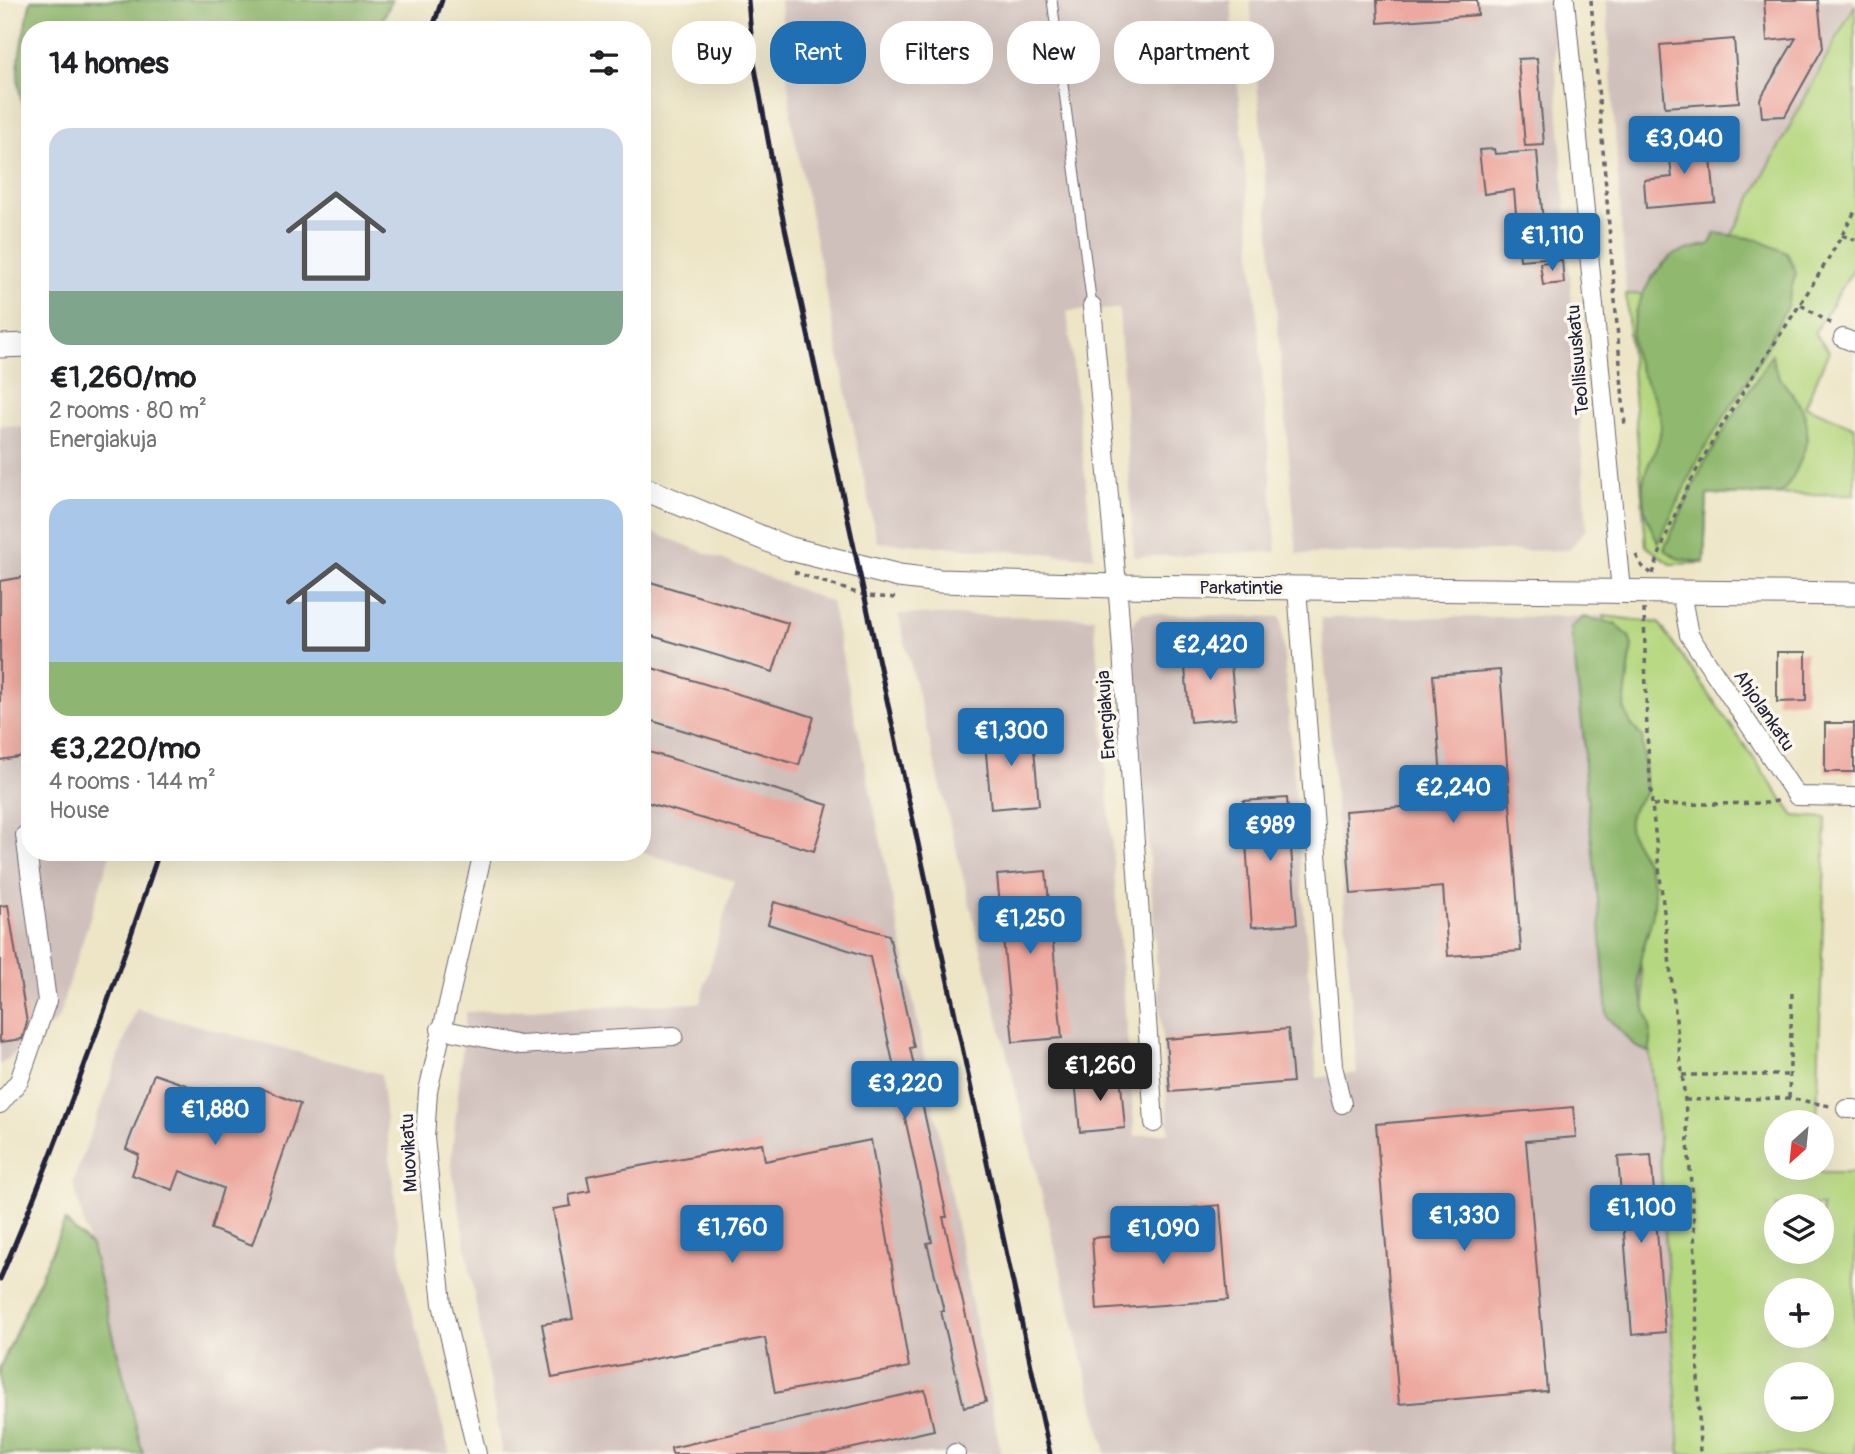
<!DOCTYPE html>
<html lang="en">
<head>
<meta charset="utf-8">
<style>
	:root { --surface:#fff; --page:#f6f6f6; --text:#202124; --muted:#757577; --accent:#1f6fb2 }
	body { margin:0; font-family:Pangolin,sans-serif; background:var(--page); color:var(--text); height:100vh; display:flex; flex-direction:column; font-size:26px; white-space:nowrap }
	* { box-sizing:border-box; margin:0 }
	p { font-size:23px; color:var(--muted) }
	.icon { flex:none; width:38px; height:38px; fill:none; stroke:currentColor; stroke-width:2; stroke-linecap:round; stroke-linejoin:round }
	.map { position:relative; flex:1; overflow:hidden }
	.panel { position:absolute; left:21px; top:21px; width:630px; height:840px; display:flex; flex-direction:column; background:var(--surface); border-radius:28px; box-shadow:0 7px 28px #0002 }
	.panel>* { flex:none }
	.banner { position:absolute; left:672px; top:21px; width:665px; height:63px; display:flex; gap:14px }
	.needle { width:46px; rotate:207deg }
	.tools { position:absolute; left:1764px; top:1110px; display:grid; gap:14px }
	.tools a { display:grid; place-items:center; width:70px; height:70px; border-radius:50%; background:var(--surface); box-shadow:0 7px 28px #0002; font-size:35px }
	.price { position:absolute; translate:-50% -60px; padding:0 16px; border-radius:7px; background:var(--accent); color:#fff; font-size:23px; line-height:46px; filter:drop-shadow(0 2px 4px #0008) }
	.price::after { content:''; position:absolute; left:50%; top:42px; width:21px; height:16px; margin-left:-10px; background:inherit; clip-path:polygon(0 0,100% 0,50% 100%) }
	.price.on { background:#222; color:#fff }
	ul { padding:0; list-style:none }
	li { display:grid; align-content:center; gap:14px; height:371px; padding:0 28px }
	li span { display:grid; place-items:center; height:217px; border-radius:21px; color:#555 }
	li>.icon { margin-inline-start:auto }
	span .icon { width:126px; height:126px; fill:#fffc; stroke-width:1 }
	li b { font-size:30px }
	h2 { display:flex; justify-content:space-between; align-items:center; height:84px; padding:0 28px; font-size:30px }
	.chip { padding:0 24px; border-radius:28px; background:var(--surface); box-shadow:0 7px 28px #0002; font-size:24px; line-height:63px }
	.chip.on { background:var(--accent); color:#fff }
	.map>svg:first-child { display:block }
</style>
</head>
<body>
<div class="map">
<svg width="1855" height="1454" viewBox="0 0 1855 1454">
	<rect width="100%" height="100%" fill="#fbf7ec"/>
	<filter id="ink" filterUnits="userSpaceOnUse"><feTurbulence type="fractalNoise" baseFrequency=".0143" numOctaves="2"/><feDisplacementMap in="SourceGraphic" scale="14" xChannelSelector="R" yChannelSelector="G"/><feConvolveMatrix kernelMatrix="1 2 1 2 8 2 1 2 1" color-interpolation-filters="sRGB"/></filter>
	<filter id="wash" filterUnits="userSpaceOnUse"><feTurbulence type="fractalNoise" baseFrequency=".00686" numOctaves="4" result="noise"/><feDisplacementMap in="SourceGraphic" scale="28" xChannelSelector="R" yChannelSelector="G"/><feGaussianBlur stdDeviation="1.57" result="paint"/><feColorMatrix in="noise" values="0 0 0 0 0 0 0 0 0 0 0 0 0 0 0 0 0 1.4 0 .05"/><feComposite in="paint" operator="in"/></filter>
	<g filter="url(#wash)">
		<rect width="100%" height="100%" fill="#ede5c6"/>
		<path fill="#d0c0bc" d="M 780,0 L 1231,0 L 1277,552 L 1134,557 L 1119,309 L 1067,311 L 1094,557 L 877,542 L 792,124 Z
			M 1250,0 L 1551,0 L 1587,528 L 1569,550 L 1297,554 Z
			M 1606,0 L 1855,0 L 1700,295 L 1626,294 Z
			M 0,425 L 30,428 L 30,852 L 111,852 L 57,1021 L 0,1065 Z
			M 642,528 L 831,602 L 900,933 L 1001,1454 L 502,1454 L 451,1163 L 466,1012 L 700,1003 L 734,881 L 642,852 Z
			M 1142,613 L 1281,617 L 1317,1078 L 1357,1073 L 1321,618 L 1604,616 L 1659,1141 L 1680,1454 L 1106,1454 L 898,614 L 1094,618 L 1135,1136 L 1169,1132 L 1132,625 Z
			M 136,1009 L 381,1074 L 403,1277 L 450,1454 L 143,1454 L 73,1182 Z"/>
		<path fill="#b5d77f" stroke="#6c7c5d" stroke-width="2" fill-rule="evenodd" d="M 1855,4 L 1855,267 L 1814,333 L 1829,351 L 1805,406 L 1855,427 L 1855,494 L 1707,495 L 1704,563 L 1670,564 L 1646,546 L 1626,294 L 1700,295 Z
			M 1604,616 L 1659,623 L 1794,816 L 1826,818 L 1817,1122 L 1776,1122 L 1776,1167 L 1820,1167 L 1820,1173 L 1855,1173 L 1855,1454 L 1680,1454 L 1659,1141 ZM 1776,1206 L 1822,1206 L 1822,1251 L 1776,1251 ZM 1776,1290 L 1822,1290 L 1822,1335 L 1776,1335 ZM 1776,1374 L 1822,1374 L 1822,1419 L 1776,1419 Z"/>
		<path fill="#90b86e" stroke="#596d54" stroke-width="2" d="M 31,0 L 392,0 L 378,30 L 30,30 L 30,120 C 7,82 23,40 31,0 Z
			M 1715,233 L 1756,239 L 1787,253 L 1796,272 L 1787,306 L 1762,356 L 1697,461 L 1658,543 C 1647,521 1637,496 1646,471 C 1652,455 1661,443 1661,425 C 1660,401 1644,382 1636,360 C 1624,326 1643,282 1669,258 C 1678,250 1698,248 1710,244 Z
			M 1772,354 C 1774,376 1786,384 1798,402 C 1819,431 1800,469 1781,494 L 1707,495 L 1704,563 L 1677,558 L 1664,549 L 1703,465 Z
			M 1584,617 L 1615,624 L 1629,636 L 1632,646 L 1624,707 L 1630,723 L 1642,737 L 1646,793 C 1607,830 1645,843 1652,879 C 1662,921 1636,943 1639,984 C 1641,1003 1658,1035 1648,1052 L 1636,1047 L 1607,1017 L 1599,910 L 1584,768 L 1584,741 L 1571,627 Z
			M 65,1221 L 91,1246 L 143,1454 L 0,1454 L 0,1368 Z"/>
		<g id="blocks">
			<path fill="#eda89f" d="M 1377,0 L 1477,0 L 1478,15 L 1378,23 Z
				M 1764,0 L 1818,0 L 1823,48 L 1785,116 L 1762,117 L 1760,99 L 1796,38 L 1767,41 Z
				M 1734,39 L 1739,102 L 1665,107 L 1660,45 Z
				M 1537,58 L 1544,145 L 1525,146 L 1518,59 Z
				M 1709,137 L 1715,202 L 1646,208 L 1644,180 L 1672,177 L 1668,141 Z
				M 1494,149 L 1495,154 L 1537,151 L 1546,258 L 1520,260 L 1514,190 L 1484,194 L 1479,150 Z
				M 1562,260 L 1564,283 L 1543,285 L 1540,263 Z
				M 30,576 L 30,755 L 0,760 L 0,581 Z
				M 647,581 L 788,623 L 773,672 L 642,633 L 642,597 Z
				M 1229,642 L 1236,718 L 1190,722 L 1183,646 Z
				M 1777,652 L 1806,652 L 1806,701 L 1777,702 Z
				M 642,665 L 814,717 L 799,765 L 642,718 Z
				M 1500,670 L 1521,951 L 1448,956 L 1443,887 L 1351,894 L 1345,811 L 1443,804 L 1433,675 Z
				M 1825,723 L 1854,723 L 1854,772 L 1825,772 Z
				M 1032,727 L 1039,805 L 991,809 L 984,731 Z
				M 642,750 L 828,805 L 814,851 L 642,801 Z
				M 1287,798 L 1297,924 L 1252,927 L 1243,801 Z
				M 1046,871 L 1062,1038 L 1013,1042 L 997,875 Z
				M 774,902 L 889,935 L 914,1047 L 910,1048 L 947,1217 L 943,1217 L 986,1402 L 964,1407 L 941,1311 L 944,1311 L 927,1243 L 932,1242 L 870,957 L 768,924 Z
				M 8,905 L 27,1023 L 22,1039 L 0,1042 L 0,906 Z
				M 1288,1029 L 1293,1082 L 1170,1092 L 1166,1039 Z
				M 154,1074 L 244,1105 L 248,1090 L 259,1094 L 261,1088 L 300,1104 L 252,1245 L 211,1229 L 223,1188 L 180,1171 L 173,1190 L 132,1175 L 139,1155 L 126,1149 Z
				M 1120,1074 L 1125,1128 L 1080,1132 L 1075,1079 Z
				M 1573,1107 L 1576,1137 L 1526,1141 L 1547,1391 L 1399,1404 L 1376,1124 Z
				M 871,1140 L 909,1367 L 775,1393 L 765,1338 L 552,1378 L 542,1324 L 573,1319 L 553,1209 L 571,1206 L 569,1195 L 590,1191 L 587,1176 L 762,1143 L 765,1161 Z
				M 1651,1155 L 1665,1332 L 1632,1335 L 1618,1157 Z
				M 1220,1205 L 1228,1300 L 1097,1310 L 1092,1238 L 1194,1230 L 1192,1208 Z
				M 925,1390 L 934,1430 L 827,1454 L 672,1454 L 671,1448 Z"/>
		</g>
	</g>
	<g filter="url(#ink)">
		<use href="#blocks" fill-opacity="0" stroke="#69666c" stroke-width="2"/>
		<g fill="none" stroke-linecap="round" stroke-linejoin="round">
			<defs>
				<path id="service" d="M 1052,0 L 1092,306"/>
				<path id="minor" d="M 1565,0 L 1621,591
					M 1092,306 L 1119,607 L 1154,1123
					M 1843,338 L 1855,343
					M 1297,588 L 1333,1066 L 1342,1104
					M 1681,592 L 1689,635 L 1797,796 L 1855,797
					M 440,1029 L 520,1045 L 674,1036
					M 0,1104 L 19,1081 L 47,1001 L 25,835
					M 1846,1109 L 1855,1109
					M 955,1453 L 956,1454
					M 477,1454 L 442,1304 L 425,1138 L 428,1091 L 483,852"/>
				<path id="tertiary" d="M 0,346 L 30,345
					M 642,488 L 787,548 L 899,576 L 940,581 L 1115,586 L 1855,594"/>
			</defs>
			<use href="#service" stroke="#69666c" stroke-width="11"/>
			<use href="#minor" stroke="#69666c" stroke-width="20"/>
			<use href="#tertiary" stroke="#69666c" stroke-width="25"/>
			<path stroke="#69666c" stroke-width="3.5" stroke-dasharray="5 5" stroke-linecap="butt" d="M 1591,0 L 1625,426
				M 1842,235 L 1855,240
				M 1801,305 L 1833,325
				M 1636,555 L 1642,566 L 1651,573
				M 794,572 L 866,596 L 898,598
				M 1653,574 C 1693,440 1792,333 1855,211
				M 1644,609 L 1647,734 L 1652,805 L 1685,1100 L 1694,1226 L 1700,1454
				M 1653,805 L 1767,803 L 1781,800
				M 1682,1075 L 1790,1075
				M 1789,1098 L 1792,993
				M 1685,1100 L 1789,1098 L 1830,1106"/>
			<use href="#service" stroke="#fff" stroke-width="9"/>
			<use href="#minor" stroke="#fff" stroke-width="18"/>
			<use href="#tertiary" stroke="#fff" stroke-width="23"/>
			<path stroke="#22223b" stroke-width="5" d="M 748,0 L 753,57 L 780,205 L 1050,1454
				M 432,30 L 442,0
				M 0,1279 C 60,1140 111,996 159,852"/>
		</g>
	</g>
	<g text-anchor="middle" stroke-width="7" stroke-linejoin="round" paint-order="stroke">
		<g font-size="19" fill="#22223b" stroke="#fbf7ec">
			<text transform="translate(1577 360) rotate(-95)" y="7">Teollisuuskatu</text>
			<text x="1241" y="594">Parkatintie</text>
			<text transform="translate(1765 710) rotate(56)" y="7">Ahjolankatu</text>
			<text transform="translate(1105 715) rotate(-94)" y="7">Energiakuja</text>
			<text transform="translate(408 1153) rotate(-93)" y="7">Muovikatu</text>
		</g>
	</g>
</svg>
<div class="tools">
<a><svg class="needle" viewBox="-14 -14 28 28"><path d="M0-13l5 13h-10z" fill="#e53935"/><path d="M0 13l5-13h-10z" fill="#757577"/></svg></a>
<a><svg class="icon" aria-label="layers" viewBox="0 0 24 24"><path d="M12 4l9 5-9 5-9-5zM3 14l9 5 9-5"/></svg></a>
<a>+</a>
<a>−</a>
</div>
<b class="price" style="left:1684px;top:176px">€3,040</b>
<b class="price" style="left:1552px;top:273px">€1,110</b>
<b class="price" style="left:1210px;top:682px">€2,420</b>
<b class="price" style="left:1011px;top:768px">€1,300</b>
<b class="price" style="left:1453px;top:825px">€2,240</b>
<b class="price" style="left:1270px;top:863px">€989</b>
<b class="price" style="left:1030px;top:956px">€1,250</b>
<b class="price on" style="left:1100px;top:1103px">€1,260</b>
<b class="price" style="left:905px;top:1121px">€3,220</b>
<b class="price" style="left:215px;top:1147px">€1,880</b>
<b class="price" style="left:1641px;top:1245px">€1,100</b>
<b class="price" style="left:1464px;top:1253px">€1,330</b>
<b class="price" style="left:732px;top:1265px">€1,760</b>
<b class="price" style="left:1163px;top:1266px">€1,090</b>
<div class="banner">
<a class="chip">Buy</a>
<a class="chip on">Rent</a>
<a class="chip">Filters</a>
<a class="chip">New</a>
<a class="chip">Apartment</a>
</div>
<section class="panel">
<h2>14 homes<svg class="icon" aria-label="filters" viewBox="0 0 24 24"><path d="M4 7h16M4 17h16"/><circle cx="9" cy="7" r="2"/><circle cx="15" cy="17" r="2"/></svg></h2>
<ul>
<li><span style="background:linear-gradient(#c9d6e8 75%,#7fa58c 0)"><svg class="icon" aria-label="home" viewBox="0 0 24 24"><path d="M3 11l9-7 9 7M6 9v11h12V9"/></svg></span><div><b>€1,260/mo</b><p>2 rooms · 80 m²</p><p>Energiakuja</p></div></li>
<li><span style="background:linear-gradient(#a9c7e8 75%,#8fb573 0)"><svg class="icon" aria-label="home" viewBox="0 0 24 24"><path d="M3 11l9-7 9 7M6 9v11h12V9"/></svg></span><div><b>€3,220/mo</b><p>4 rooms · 144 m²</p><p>House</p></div></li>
</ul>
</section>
</div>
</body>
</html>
